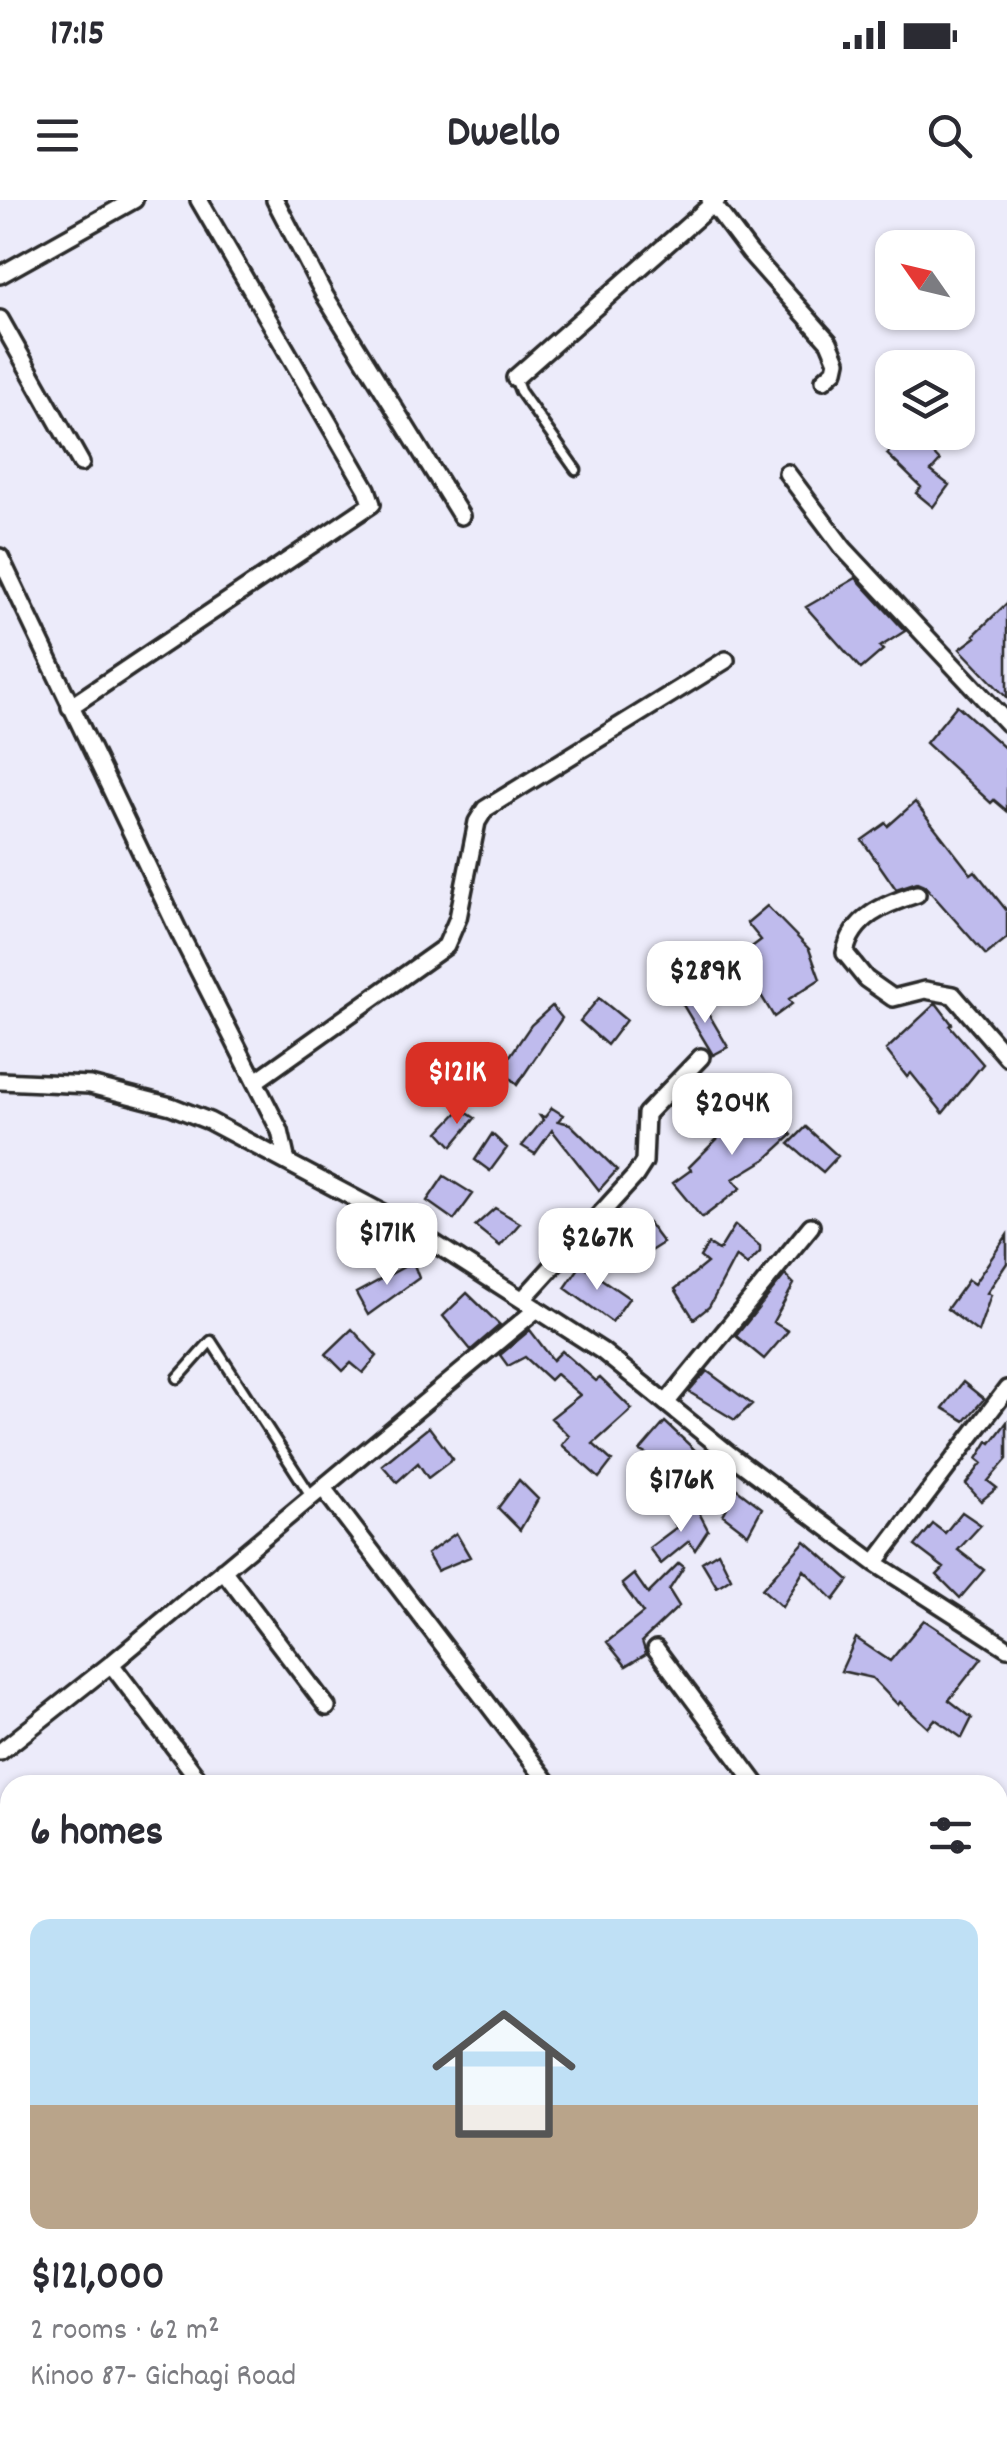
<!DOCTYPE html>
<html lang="en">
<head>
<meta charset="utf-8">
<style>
	:root { --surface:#fff; --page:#f7f7f7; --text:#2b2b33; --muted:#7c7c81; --line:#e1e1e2; --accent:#d93025 }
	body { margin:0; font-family:Dekko,sans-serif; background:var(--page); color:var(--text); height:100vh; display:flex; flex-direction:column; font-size:38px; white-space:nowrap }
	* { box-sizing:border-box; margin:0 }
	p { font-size:32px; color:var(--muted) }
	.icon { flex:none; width:55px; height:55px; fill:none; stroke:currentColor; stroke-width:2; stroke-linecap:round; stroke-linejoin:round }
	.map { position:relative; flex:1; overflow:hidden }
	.panel { position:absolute; left:0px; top:1575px; width:1008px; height:670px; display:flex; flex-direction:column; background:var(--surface); border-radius:30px 30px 0 0; box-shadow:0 2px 8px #0004 }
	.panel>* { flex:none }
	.needle { width:65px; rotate:304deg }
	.controls { position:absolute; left:875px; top:30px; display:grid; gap:20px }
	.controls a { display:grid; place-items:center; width:100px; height:100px; border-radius:20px; background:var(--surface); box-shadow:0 2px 8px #0004; font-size:50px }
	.price { position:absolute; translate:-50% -85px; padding:0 22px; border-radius:20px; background:#fff; color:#222; font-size:32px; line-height:65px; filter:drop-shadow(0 2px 5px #0008) }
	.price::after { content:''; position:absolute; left:50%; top:60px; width:30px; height:22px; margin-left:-15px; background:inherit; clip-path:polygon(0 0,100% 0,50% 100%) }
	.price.on { background:var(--accent); color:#fff }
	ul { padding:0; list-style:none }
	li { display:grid; align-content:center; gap:20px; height:530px; padding:0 30px }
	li+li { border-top:2px solid var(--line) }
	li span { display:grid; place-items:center; height:310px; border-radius:20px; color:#555 }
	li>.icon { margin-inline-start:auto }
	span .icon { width:180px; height:180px; fill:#fffc; stroke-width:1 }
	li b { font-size:42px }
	h2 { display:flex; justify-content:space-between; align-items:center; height:120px; padding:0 30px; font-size:42px }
	.status { display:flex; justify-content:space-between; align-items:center; height:70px; padding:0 50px; background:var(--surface); direction:ltr }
	.status svg { height:28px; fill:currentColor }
	header { display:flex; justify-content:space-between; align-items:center; height:130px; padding:0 30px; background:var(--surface); font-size:45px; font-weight:800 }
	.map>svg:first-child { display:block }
</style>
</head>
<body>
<div class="status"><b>17:15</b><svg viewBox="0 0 49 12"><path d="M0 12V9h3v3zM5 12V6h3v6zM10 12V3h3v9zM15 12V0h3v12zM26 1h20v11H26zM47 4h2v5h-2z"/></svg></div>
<header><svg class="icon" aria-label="menu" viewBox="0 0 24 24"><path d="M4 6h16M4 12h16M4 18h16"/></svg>Dwello<svg class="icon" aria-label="search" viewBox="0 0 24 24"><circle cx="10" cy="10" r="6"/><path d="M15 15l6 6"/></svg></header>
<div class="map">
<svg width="1007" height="2245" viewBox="0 0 1007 2245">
	<rect width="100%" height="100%" fill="#ecebfa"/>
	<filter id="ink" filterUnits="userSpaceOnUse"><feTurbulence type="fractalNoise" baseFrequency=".01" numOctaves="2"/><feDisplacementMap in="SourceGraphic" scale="20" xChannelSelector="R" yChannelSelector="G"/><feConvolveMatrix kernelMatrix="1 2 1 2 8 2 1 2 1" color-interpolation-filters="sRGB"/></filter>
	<g filter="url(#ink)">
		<path fill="#bfbbed" stroke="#2b2b2b" stroke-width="2.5" d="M 903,238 L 916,252 L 924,244 L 940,261 L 931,271 L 949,285 L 933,307 L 916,293 L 921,287 L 887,254 Z
			M 856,378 L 905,431 L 880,447 L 883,450 L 861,469 L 806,407 Z
			M 1007,403 L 1007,498 L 960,449 L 976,437 L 974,435 Z
			M 957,505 L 1007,550 L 1007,611 L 994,600 L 991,603 L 926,543 Z
			M 915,602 L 971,674 L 975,671 L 1007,711 L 1007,738 L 986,755 L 924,685 L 917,682 L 896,689 L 862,640 L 886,623 L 888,626 Z
			M 767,706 L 809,749 L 820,779 L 789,799 L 792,804 L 774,817 L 738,757 L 761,740 L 747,723 Z
			M 698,796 L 728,847 L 713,855 L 683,805 Z
			M 599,798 L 626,820 L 607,845 L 580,821 Z
			M 936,803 L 952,824 L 950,826 L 983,864 L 943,913 L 911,873 L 907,877 L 886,850 Z
			M 552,806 L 562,818 L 517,885 L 501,869 L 531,825 Z
			M 758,898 L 792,935 L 766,959 L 733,979 L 741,988 L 702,1018 L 673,983 L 691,970 L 689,967 Z
			M 552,908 L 563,915 L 558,921 L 570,924 L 617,970 L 599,990 L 552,930 L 535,954 L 522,946 L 543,920 L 540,916 L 545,917 Z
			M 461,909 L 475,918 L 452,946 L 439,932 Z
			M 806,927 L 838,956 L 823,972 L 789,944 Z
			M 492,934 L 507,948 L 490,971 L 475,960 Z
			M 444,976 L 473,994 L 454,1020 L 427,1001 Z
			M 495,1008 L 520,1023 L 500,1046 L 475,1026 Z
			M 648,1023 L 663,1043 L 644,1055 L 624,1036 Z
			M 735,1025 L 760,1046 L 760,1052 L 747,1065 L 736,1056 L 709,1107 L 694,1119 L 675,1089 L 707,1063 L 700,1057 L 708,1044 L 719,1051 Z
			M 1007,1035 L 1007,1063 L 987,1093 L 991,1095 L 978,1132 L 947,1109 L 968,1080 L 974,1084 Z
			M 413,1062 L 419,1078 L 368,1115 L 356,1093 Z
			M 581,1065 L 629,1098 L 612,1122 L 565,1088 Z
			M 785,1075 L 794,1084 L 773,1122 L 788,1131 L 764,1159 L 736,1136 Z
			M 467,1093 L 500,1125 L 471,1150 L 443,1116 Z
			M 352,1129 L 377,1156 L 363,1173 L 351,1163 L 343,1171 L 326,1154 Z
			M 530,1130 L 553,1160 L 562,1151 L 596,1181 L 600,1178 L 632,1209 L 593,1244 L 612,1261 L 599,1278 L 562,1245 L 569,1236 L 551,1218 L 580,1195 L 556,1174 L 550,1180 L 525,1157 L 508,1166 L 500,1155 Z
			M 707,1171 L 752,1204 L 735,1220 L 689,1192 Z
			M 963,1182 L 984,1199 L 965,1221 L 943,1208 Z
			M 665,1222 L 698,1253 L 686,1274 L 640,1251 Z
			M 1007,1222 L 1007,1259 L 988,1281 L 997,1288 L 981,1301 L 966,1284 L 982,1263 L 977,1259 L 988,1241 L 991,1243 Z
			M 429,1227 L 453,1259 L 428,1278 L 418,1263 L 397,1282 L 382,1265 Z
			M 519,1280 L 538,1299 L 520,1330 L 498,1308 Z
			M 737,1289 L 762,1308 L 748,1334 L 723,1315 Z
			M 694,1303 L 708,1330 L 695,1350 L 689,1341 L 661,1364 L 649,1348 L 677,1327 L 675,1324 Z
			M 962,1312 L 981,1325 L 958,1350 L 984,1370 L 960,1398 L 937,1375 L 944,1368 L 915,1346 L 933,1324 L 945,1333 Z
			M 456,1333 L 470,1357 L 437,1371 L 427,1354 Z
			M 805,1341 L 849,1380 L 834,1400 L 804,1370 L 782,1407 L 762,1389 Z
			M 718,1352 L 731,1378 L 717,1387 L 702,1362 Z
			M 679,1363 L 684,1367 L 669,1390 L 679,1406 L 642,1441 L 646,1454 L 626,1466 L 607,1442 L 643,1413 L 622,1384 L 634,1374 L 648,1394 Z
			M 924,1420 L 982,1458 L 949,1500 L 972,1518 L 962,1538 L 935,1519 L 928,1528 L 900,1502 L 898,1505 L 872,1478 L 841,1471 L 856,1438 L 890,1461 Z"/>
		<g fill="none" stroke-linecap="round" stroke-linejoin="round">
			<defs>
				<path id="service" d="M 515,178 L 520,191 L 576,270
					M 178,1178 L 211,1141 L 312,1297"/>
				<path id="minor" d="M 275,0 L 325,96 L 461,316
					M 710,0 L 750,53 L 829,142 L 837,161 L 835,170 L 824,180
					M 0,75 L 134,0
					M 0,119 L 81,263
					M 515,178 L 717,0
					M 787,273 L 844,349 L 1007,523
					M 0,357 L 179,732 L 280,931 L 287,962
					M 70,507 L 372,304 L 367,289 L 199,0
					M 917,694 C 885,704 852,717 845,753 L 866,779 L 893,798 L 925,790 L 953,795 L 1007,857
					M 0,881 L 90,885 L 171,906 L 209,921 L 409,1027 L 602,1151 L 729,1254 L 875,1363 L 1007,1448
					M 256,881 L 446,746 L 458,718 L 477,622 L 485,609 L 726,460
					M 523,1099 L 635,976 L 644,962 L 646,914 L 701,857
					M 666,1203 L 811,1026
					M 323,1288 L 550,1585
					M 875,1363 L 1007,1189
					M 223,1370 L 327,1507
					M 656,1449 L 757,1585
					M 111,1464 L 203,1585
					M 0,1552 L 111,1464 L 537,1109
					M 0,1795 L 10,1787
					M 998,1908 L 1007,1921
					M 0,2036 L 10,2049
					M 0,2116 L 10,2108
					M 148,2235 L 155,2245
					M 342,2235 L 349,2245
					M 508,2235 L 515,2245
					M 597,2235 L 604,2245
					M 868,2235 L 876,2245
					M 966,2235 L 972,2245"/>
			</defs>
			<use href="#service" stroke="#2b2b2b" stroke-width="15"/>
			<use href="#minor" stroke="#2b2b2b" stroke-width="22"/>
			<use href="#service" stroke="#fff" stroke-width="8"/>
			<use href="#minor" stroke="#fff" stroke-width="15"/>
		</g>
	</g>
</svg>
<div class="controls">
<a><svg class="needle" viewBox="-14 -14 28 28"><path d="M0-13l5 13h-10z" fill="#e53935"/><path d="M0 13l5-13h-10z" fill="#7c7c81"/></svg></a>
<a><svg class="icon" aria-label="layers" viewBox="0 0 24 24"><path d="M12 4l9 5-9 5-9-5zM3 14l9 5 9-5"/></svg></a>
</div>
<b class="price" style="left:705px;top:826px">$289K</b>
<b class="price on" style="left:457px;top:927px">$121K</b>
<b class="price" style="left:732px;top:958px">$204K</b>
<b class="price" style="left:387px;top:1088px">$171K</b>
<b class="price" style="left:597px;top:1093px">$267K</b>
<b class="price" style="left:681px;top:1335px">$176K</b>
<section class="panel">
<h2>6 homes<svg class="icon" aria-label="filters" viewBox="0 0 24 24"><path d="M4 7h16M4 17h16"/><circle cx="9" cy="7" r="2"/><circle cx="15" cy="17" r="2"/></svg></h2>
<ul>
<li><span style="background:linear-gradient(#bfe0f5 60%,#b9a48a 0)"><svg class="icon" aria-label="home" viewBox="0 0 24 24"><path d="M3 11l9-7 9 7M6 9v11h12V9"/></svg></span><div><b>$121,000</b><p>2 rooms · 62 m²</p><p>Kinoo 87- Gichagi Road</p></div></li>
</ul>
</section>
</div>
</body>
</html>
